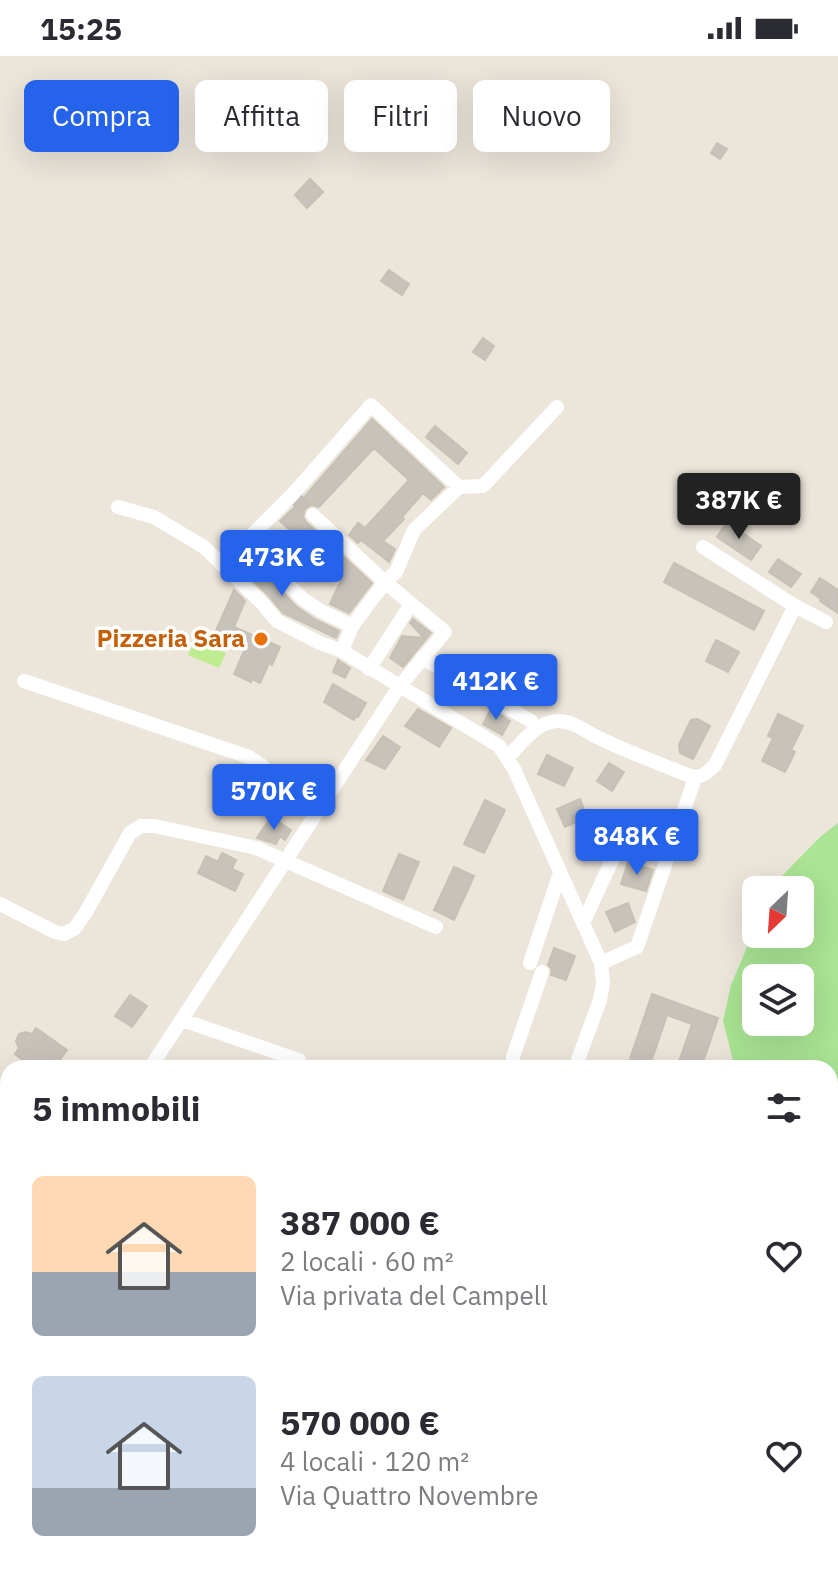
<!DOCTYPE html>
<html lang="it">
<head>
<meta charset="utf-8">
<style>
	:root { --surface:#fff; --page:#f7f7f7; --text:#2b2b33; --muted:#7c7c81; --accent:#2563eb }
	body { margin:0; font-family:"IBM Plex Sans",sans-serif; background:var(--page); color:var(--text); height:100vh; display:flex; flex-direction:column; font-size:30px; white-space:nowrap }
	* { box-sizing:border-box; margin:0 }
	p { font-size:26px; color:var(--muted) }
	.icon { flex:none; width:44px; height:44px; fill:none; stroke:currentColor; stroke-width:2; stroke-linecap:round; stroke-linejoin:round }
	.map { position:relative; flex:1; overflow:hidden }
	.drawer { position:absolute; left:0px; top:1004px; width:838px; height:514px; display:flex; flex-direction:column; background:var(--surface); border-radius:24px 24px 0 0; box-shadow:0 8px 32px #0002 }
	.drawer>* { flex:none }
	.banner { position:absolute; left:24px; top:24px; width:790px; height:72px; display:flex; gap:16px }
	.needle { width:52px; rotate:205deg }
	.fabs { position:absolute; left:742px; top:820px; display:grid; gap:16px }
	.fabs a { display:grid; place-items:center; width:72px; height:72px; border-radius:12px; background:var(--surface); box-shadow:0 8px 32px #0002; font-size:40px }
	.price { position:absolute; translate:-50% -68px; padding:0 18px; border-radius:8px; background:var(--accent); color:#fff; font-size:26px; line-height:52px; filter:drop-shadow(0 2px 4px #0008) }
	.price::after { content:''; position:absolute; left:50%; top:48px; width:24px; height:18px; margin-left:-12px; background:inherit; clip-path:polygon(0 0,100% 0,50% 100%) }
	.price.selected { background:#222; color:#fff }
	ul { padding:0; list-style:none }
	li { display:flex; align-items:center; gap:24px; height:200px; padding:0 32px }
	li span { display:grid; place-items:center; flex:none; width:224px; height:160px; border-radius:12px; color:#555 }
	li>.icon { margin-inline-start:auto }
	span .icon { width:96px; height:96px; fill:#fffc; stroke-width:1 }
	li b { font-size:34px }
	h2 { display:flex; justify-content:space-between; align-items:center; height:96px; padding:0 32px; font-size:34px }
	.chip { padding:0 28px; border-radius:12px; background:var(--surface); box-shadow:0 8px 32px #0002; font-size:28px; line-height:72px }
	.chip.selected { background:var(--accent); color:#fff }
	.status { display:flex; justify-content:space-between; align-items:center; height:56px; padding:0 40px; background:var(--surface); direction:ltr }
	.status svg { height:22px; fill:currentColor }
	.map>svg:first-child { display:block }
</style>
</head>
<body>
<div class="status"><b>15:25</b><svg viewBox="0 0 49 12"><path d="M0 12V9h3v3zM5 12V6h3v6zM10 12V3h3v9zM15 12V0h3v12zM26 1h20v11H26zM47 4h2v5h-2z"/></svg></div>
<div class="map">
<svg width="838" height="1517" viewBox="0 0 838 1517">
	<rect width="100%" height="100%" fill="#ece5da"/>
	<path fill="#aae494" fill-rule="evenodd" d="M 838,767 L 838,1517 L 480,1517 L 483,1510 L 830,1510 L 830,1012 L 735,1012 L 723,965 L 731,929 L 756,870 L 756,878 L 800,878 L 800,834 L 772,834 L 776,826 L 820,781 ZM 756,922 L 800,922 L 800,966 L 756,966 Z"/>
	<path fill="#beec90" d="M 195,584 L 226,597 L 219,612 L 188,599 Z"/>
	<path fill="#c7c2ba" stroke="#c7c1b4" stroke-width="2" d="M 717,87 L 727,93 L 720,103 L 711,97 Z
		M 310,123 L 323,136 L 307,152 L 295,139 Z
		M 389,214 L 409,228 L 402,239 L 381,225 Z
		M 483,282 L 494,290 L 485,304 L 473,296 Z
		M 372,363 L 444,431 L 431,444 L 423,437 L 402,461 L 404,463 L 383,485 L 395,493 L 389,506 L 361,484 L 358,487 L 349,479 L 358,467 L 365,472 L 409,424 L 374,392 L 319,451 L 311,449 L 305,453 L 303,461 L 306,466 L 372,527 L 349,557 L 330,548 L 342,522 L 280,465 L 300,446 Z
		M 435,370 L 467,397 L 458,408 L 426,381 Z
		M 727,466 L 761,490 L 751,504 L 717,481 Z
		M 246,500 L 297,551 L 316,564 L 339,575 L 336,582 L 283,557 L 269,540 L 237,509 Z
		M 778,503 L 801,518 L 791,531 L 769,516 Z
		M 674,507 L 764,555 L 754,574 L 664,526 Z
		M 820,522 L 838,534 L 838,557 L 820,545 L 821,543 L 811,536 Z
		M 234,534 L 245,545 L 234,571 L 280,591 L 272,609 L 269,607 L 260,627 L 252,623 L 251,626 L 234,618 L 245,593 L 214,579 Z
		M 413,563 L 431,577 L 403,611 L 390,602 L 402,580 L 424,582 L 410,567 Z
		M 716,584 L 739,596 L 728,616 L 706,605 Z
		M 338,604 L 350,612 L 345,622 L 333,616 Z
		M 501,623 L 520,634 L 514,644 L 495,633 Z
		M 333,628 L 366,647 L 358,661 L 356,660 L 354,664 L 324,646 Z
		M 418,653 L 451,672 L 439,691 L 405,670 Z
		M 491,653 L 510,665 L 502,679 L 483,668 Z
		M 778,658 L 803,670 L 791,694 L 795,696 L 785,716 L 762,705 L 773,682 L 768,680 Z
		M 697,663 L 710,670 L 693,703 L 680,697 L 679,689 L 691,664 Z
		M 383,680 L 400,691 L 385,713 L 366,704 Z
		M 547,699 L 573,712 L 564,730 L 538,718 Z
		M 609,707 L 624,716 L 612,735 L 597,725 Z
		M 580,743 L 587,761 L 565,771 L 557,753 Z
		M 485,744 L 505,754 L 484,797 L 464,788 Z
		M 271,761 L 291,774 L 285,784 L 280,780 L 276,788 L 257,782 Z
		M 602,774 L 609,788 L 605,795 L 587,803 L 579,785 Z
		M 222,797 L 236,804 L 232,813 L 243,818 L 235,835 L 198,817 L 206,800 L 218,806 Z
		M 399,798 L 419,806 L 403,844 L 383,835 Z
		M 628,806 L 653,814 L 646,835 L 621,828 Z
		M 454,811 L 474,820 L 454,864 L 434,854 Z
		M 628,847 L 635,866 L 615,876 L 606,856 Z
		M 554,892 L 575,900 L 566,924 L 551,919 L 552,913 L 548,909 Z
		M 652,938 L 718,962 L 701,1012 L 677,1012 L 692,968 L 667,959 L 649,1012 L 627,1012 Z
		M 130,939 L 147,950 L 132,971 L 115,960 Z
		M 36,972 L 67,994 L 54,1012 L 33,1012 L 15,998 L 19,992 L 16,985 L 19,978 L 25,976 L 32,978 Z"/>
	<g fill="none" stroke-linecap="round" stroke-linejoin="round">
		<path stroke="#c5bfb7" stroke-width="14" stroke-dasharray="14 7" stroke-linecap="butt" d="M 296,443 L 313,459"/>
		<path stroke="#fff" stroke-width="14" d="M 118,451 L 154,461 L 204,491 L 262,547 L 277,565 L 320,587 L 342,595 L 499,690 L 514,713 L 601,907 L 603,927 L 600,944 L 575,1012
			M 246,486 L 303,543 L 321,555 L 352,570
			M 703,491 L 795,550 L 826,566
			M 222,509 L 292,439 L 371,349 L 459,431
			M 342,595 L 352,570 L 385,526 L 396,516 L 414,474 L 459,431 L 483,430 L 557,351
			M 422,602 L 531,665
			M 369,613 L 411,548
			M 24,625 L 249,701 L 261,709 L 318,756
			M 508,701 C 521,688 536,666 557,665 C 571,664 585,675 597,681 C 627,696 659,707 690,720 C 701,723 708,716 715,709 L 795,550
			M 0,848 L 55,876 L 64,878 L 75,872 L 86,856 L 130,777 L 141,770 L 154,770 L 256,792 L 436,871
			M 583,867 L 620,787 L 619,778 L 613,761
			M 530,907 L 560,817
			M 601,907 L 637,891 L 695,722
			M 182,964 L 299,1004
			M 150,1012 L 399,631 L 445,576 L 385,526 L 313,459
			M 516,1012 L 513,1010 L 513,1001 L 542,916
			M 0,1135 L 8,1135
			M 0,1243 L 8,1231
			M 830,1245 L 838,1248
			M 0,1410 L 8,1420
			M 128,1510 L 135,1517
			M 265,1517 L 267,1510
			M 389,1517 L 391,1510
			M 453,1517 L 456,1510"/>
	</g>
	<circle fill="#e8710a" stroke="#fff" stroke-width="3" cx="261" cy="583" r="8"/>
	<g text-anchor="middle" stroke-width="7" stroke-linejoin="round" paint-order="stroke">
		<g font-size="24" font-weight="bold" fill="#c56008" stroke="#fff" text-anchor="end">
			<text x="245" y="591">Pizzeria Sara</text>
		</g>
	</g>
</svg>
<div class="fabs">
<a><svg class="needle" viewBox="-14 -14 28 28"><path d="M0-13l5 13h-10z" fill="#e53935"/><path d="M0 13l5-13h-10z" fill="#7c7c81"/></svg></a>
<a><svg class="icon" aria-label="layers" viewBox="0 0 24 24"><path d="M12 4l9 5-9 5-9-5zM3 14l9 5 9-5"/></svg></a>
</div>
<b class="price selected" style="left:739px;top:485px">387K €</b>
<b class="price" style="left:282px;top:542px">473K €</b>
<b class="price" style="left:496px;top:666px">412K €</b>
<b class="price" style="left:274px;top:776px">570K €</b>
<b class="price" style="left:637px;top:821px">848K €</b>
<div class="banner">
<a class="chip selected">Compra</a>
<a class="chip">Affitta</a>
<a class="chip">Filtri</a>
<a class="chip">Nuovo</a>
</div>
<section class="drawer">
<h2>5 immobili<svg class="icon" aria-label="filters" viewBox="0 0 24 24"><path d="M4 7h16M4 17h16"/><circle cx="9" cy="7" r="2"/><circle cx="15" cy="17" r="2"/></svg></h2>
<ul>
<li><span style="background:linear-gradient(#ffd9b3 60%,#9aa5b1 0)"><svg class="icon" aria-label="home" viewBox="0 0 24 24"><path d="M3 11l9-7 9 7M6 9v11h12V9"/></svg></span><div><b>387 000 €</b><p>2 locali · 60 m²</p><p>Via privata del Campell</p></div><svg class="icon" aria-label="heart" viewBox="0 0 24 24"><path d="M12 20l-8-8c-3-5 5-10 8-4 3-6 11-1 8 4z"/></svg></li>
<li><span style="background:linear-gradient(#c9d6e8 70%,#9aa5b1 0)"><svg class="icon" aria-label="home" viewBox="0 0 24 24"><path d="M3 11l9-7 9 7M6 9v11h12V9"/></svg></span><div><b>570 000 €</b><p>4 locali · 120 m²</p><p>Via Quattro Novembre</p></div><svg class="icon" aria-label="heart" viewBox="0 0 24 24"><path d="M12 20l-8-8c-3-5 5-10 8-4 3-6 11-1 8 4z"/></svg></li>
</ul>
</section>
</div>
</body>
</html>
